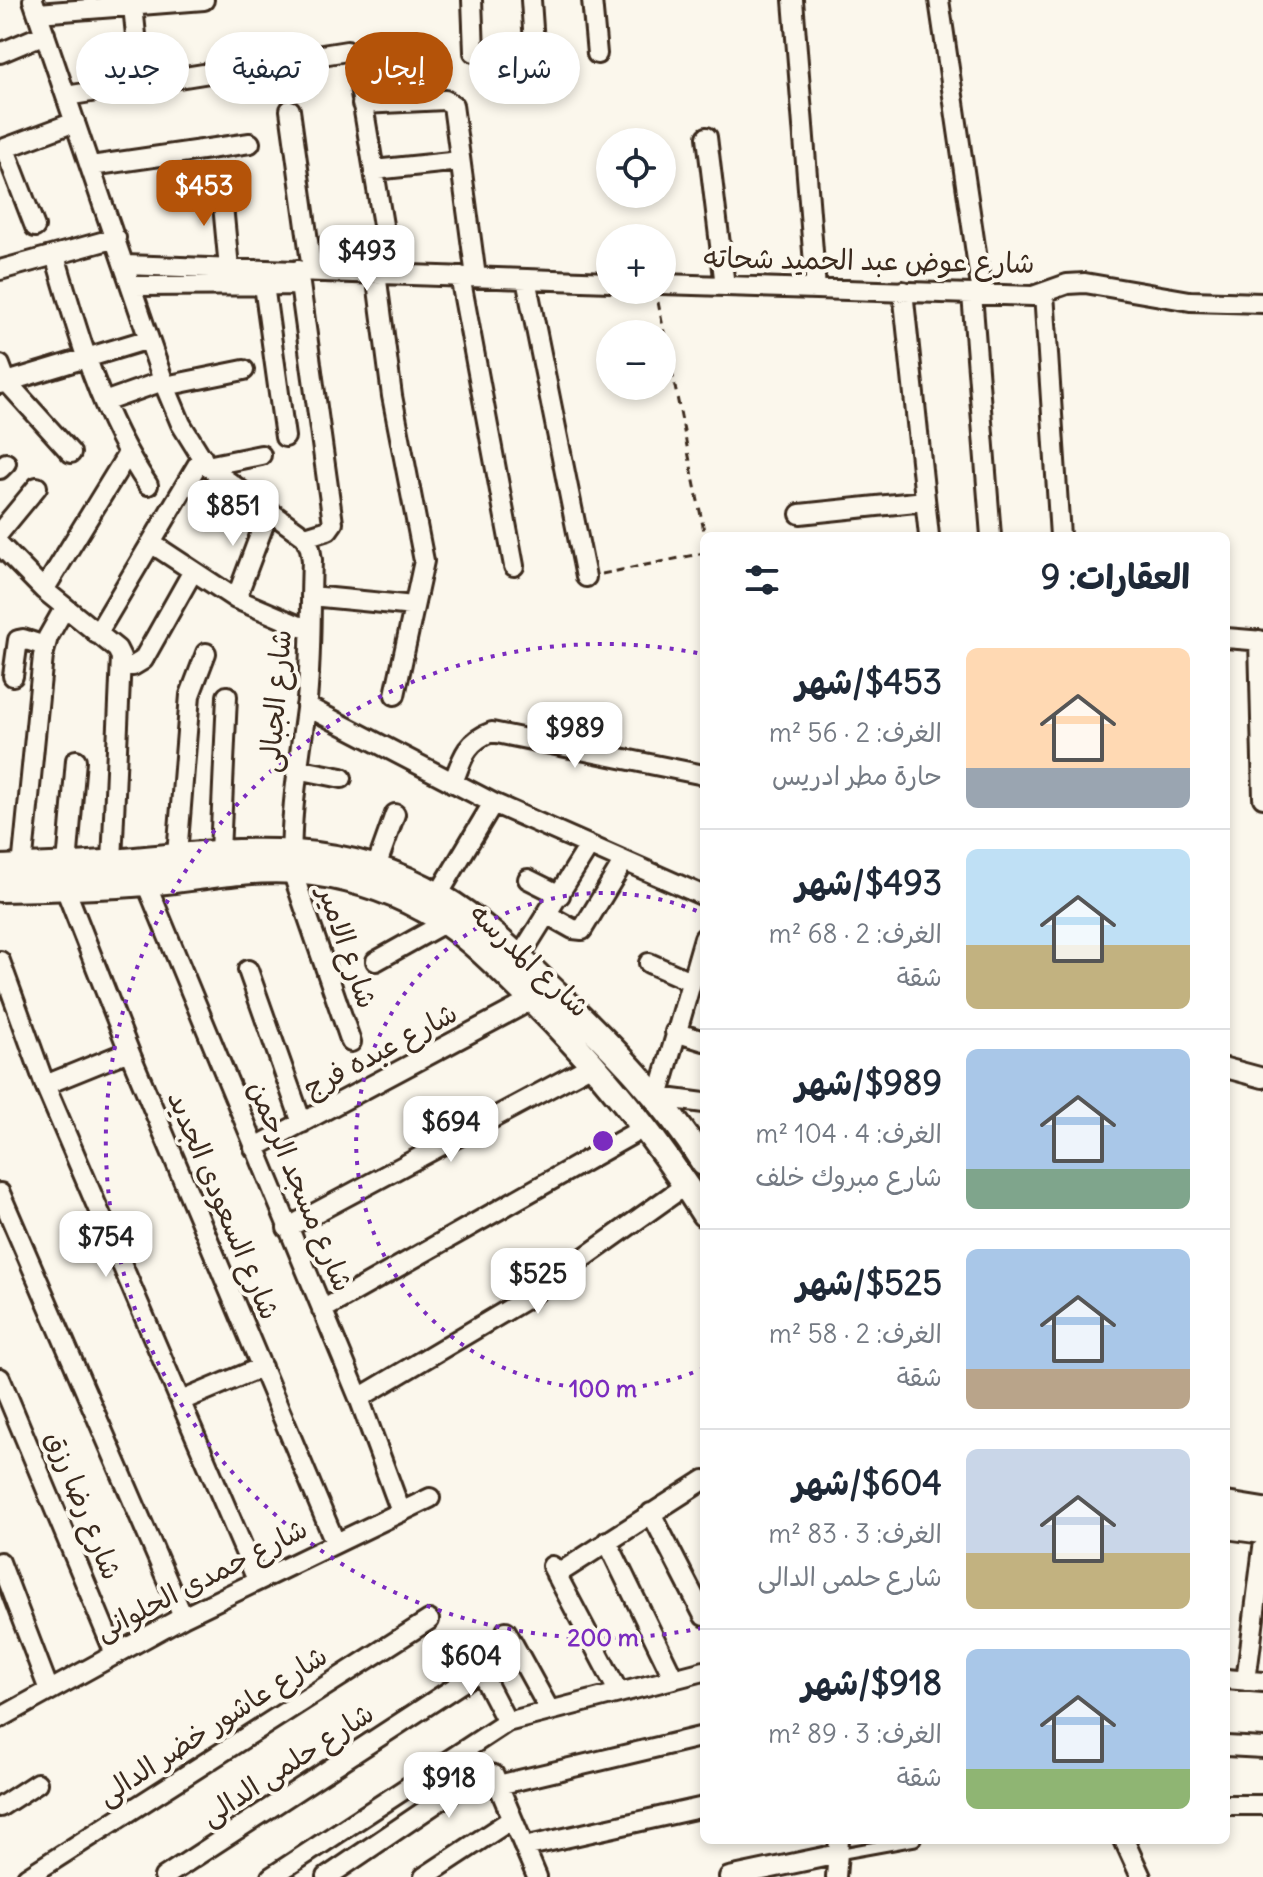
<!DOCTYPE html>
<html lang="ar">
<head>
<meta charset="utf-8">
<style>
	:root { --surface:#fff; --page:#f2f2f3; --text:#1f2937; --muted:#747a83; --line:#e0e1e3; --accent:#b45309 }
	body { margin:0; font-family:Delius,"Playpen Sans Arabic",sans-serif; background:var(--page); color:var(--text); direction:rtl; height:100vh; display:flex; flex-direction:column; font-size:30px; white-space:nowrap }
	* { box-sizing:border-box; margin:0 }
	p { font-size:26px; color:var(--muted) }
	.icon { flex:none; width:44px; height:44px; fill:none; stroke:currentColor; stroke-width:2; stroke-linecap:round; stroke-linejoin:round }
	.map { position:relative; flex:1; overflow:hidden; direction:ltr }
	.panel { position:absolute; left:700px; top:532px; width:530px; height:1312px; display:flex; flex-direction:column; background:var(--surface); border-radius:12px; box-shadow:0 4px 12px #0003; direction:rtl }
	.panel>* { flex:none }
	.top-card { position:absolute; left:24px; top:32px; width:556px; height:72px; direction:rtl; display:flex; gap:16px }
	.fabs { position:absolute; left:596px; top:128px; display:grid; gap:16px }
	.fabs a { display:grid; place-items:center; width:80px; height:80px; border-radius:50%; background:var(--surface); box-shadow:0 4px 12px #0003; font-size:40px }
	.price { position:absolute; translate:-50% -68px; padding:0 18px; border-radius:16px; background:#fff; color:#222; font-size:26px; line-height:52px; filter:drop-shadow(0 2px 4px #0008) }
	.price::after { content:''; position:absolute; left:50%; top:48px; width:24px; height:18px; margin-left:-12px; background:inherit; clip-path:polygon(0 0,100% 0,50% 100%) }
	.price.selected { background:var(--accent); color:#fff }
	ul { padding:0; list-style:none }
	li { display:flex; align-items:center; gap:24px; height:200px; padding:0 40px }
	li+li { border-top:2px solid var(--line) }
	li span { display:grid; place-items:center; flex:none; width:224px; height:160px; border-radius:12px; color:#555 }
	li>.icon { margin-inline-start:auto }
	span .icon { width:96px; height:96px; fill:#fffc; stroke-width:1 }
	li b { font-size:34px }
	h2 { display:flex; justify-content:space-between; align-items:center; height:96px; padding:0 40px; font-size:34px }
	.pill { padding:0 28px; border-radius:36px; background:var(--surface); box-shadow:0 4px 12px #0003; font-size:28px; line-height:72px }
	.pill.selected { background:var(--accent); color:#fff }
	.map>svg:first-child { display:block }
</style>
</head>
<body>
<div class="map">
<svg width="1263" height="1877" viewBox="0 0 1263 1877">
	<rect width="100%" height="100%" fill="#fbf7ec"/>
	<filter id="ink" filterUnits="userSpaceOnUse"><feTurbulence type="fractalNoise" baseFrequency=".0125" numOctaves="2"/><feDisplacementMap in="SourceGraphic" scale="16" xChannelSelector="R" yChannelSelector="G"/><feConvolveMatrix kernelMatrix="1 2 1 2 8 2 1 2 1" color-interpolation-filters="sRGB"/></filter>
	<g filter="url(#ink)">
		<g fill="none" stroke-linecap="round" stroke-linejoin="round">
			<defs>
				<path id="service" d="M 838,1854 L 915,1840"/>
				<path id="minor" d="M 33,0 L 165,386 L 181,424 L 207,466 L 305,537 L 310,548 L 312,560 C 310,609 312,660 306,709 C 299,763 289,817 292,871 L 351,1042
					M 472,0 L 474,52
					M 531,0 L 534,43
					M 592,0 L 597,54
					M 793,0 L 816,289
					M 939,0 L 982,294
					M 133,6 L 137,45
					M 38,13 L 204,0
					M 0,53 L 45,34
					M 359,81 L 391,273
					M 66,96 L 347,51
					M 362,104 L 445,100 L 453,105 L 476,277
					M 290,110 L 312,270
					M 707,137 L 725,286
					M 5,149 L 35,227
					M 0,150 L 75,122
					M 91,166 L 250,143
					M 374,170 L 460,161
					M 221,184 L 229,268
					M 55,255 C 78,335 101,416 148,485
					M 125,265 L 610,282
					M 0,270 L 116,238
					M 298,270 L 333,523 L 328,530 L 305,537
					M 376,273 L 392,396 L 424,561 L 395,695
					M 460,276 L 514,566
					M 526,279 L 586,577
					M 662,284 L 1033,296 L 1067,284 L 1085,283 L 1190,301 L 1263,303
					M 264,285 L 285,437
					M 132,286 L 300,285
					M 903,291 L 929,536
					M 1044,293 L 1060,536
					M 972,294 L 991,536
					M 0,365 L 6,381 L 71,453
					M 0,384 L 149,339
					M 165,386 L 244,370
					M 104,402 L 163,381
					M 207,466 L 261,455
					M 0,469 L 6,463
					M 800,514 L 925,501
					M 0,532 L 37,487
					M 151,543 L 236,599 L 309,630
					M 0,545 L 44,590 L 117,649 L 121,657 L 112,862
					M 44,590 L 127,455
					M 311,596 L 414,606
					M 236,599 L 269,511
					M 97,634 L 202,457
					M 1226,638 L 1263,641
					M 1259,640 L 1263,798
					M 122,666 L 133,666 L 143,660 L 193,571
					M 13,676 L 18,640 L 23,639 L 45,646
					M 306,706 L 493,803 L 704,896
					M 76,760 L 65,888 L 129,1051 L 335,1542
					M 297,769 L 342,778
					M 453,783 C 462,759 466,741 492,732 L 704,775
					M 220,852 L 227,696
					M 177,855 L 190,695 L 206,653
					M 376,867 L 395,814
					M 21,878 L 43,656 L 48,637 L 65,607
					M 528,879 L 560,895
					M 146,883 L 359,1398 L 401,1512
					M 438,895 L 493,803
					M 548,915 L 573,929 L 582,930 L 624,861
					M 704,938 L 658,1097 L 704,1103
					M 519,958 L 589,846
					M 0,961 L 45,1085 L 257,1580
					M 376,961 L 446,922
					M 649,963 L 690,981
					M 248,970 L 302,1123
					M 675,1032 L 704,1041
					M 1226,1068 L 1263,1078
					M 45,1085 L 129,1051
					M 254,1148 L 532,1000
					M 0,1193 L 183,1617
					M 287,1228 L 594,1064
					M 322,1310 L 645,1127
					M 0,1378 L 115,1654
					M 359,1398 L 526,1299 L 686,1185
					M 181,1401 L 262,1367
					M 651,1513 L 704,1616
					M 607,1541 L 674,1679
					M 0,1562 L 49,1690
					M 552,1566 L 619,1693
					M 556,1575 L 704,1480
					M 506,1631 L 550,1711
					M 472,1655 L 507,1722
					M 1226,1679 L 1263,1682
					M 1246,1681 L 1263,1548
					M 0,1718 L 183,1617 L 430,1498
					M 1226,1746 L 1263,1748
					M 498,1785 L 704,1736
					M 1226,1805 L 1263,1805
					M 0,1807 L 37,1783
					M 1124,1840 L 1141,1877
					M 524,1847 L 704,1807
					M 27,1877 L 429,1620
					M 164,1877 L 480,1671
					M 271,1877 L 507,1722 L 704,1671
					M 327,1877 L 482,1772 L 494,1775 L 537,1877
					M 424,1877 L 512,1819
					M 729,1877 L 838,1854
					M 836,1877 L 839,1840"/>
				<path id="tertiary" d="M 0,868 C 38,866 77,866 115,862 C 229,851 337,835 441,897 C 485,923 520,959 557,994 C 612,1047 663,1098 704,1163
					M 0,889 C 49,888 97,887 145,883 C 195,879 246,867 296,871 C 340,875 384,887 423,909 C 463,930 493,962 525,993 C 594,1061 653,1132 704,1214
					M 1226,1505 L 1263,1511
					M 1226,1526 L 1263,1531"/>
			</defs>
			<use href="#service" stroke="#3b2a1e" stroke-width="15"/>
			<use href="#minor" stroke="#3b2a1e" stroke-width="24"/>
			<use href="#tertiary" stroke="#3b2a1e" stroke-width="30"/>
			<path stroke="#3b2a1e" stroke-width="3" stroke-dasharray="8 6" stroke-linecap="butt" d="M 658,302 L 705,536
				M 602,574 L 704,553"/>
			<use href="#service" stroke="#fbf7ec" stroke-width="9"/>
			<use href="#minor" stroke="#fbf7ec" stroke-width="18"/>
			<use href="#tertiary" stroke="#fbf7ec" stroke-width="24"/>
		</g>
	</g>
	<g fill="none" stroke="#7b2cbf" stroke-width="4" stroke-dasharray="4 8">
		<path d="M704 1368A248 248 0 1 1 704 914"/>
		<path d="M702 1628A497 497 0 1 1 702 654"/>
	</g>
	<g text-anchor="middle" stroke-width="8" stroke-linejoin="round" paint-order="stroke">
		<g font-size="28" fill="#3b2a1e" stroke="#fbf7ec">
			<text transform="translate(869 260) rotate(1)" y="10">شارع عوض عبد الحميد شحاته</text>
			<text transform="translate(275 701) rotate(-85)" y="10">شارع الجبالى</text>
			<text transform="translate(348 947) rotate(71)" y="10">شارع الامير</text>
			<text transform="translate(530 960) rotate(43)" y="10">شارع المدرسه</text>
			<text transform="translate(380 1050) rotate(-28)" y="10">شارع عبده فرج</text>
			<text transform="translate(301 1186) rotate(67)" y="10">شارع مسجد الرحمن</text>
			<text transform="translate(224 1205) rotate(67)" y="10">شارع السعودى الجديد</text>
			<text transform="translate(84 1505) rotate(68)" y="10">شارع رضا رزق</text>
			<text transform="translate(201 1579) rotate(-27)" y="10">شارع حمدى الحلوانى</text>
			<text transform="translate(212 1725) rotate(-33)" y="10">شارع عاشور خضر الدالى</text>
			<text transform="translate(287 1764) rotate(-33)" y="10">شارع حلمى الدالى</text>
		</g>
	</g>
	<circle cx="603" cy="1141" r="12" fill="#7b2cbf" stroke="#fbf7ec" stroke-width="4"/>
	<g font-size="24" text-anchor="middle" font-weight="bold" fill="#7b2cbf" stroke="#fbf7ec" stroke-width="8" stroke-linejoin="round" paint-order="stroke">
		<text x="603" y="1397">100 m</text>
		<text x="603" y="1646">200 m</text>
	</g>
</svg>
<div class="fabs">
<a><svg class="icon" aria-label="locate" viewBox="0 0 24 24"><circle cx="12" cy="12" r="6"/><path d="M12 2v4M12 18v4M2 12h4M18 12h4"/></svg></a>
<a>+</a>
<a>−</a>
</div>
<b class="price selected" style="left:204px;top:228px">$453</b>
<b class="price" style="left:367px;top:293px">$493</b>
<b class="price" style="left:233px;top:548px">$851</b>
<b class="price" style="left:575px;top:770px">$989</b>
<b class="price" style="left:451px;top:1164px">$694</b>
<b class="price" style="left:106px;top:1279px">$754</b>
<b class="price" style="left:538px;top:1316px">$525</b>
<b class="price" style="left:471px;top:1698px">$604</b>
<b class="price" style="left:449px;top:1820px">$918</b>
<div class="top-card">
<a class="pill">شراء</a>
<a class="pill selected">إيجار</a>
<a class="pill">تصفية</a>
<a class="pill">جديد</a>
</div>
<section class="panel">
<h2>العقارات: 9<svg class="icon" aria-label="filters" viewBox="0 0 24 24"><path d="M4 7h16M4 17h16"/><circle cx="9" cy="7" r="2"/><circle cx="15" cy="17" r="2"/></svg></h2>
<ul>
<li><span style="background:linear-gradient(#ffd9b3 75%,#9aa5b1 0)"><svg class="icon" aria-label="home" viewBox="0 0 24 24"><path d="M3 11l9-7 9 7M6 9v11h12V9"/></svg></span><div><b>$453/شهر</b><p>الغرف: 2 · 56 m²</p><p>حارة مطر ادريس</p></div></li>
<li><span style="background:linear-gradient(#bfe0f5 60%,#c2b280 0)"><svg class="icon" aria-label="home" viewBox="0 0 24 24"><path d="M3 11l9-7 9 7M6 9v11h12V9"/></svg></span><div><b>$493/شهر</b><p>الغرف: 2 · 68 m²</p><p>شقة</p></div></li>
<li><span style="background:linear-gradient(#a9c7e8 75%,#7fa58c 0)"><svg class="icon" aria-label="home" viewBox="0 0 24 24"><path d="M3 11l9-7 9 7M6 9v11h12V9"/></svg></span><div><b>$989/شهر</b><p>الغرف: 4 · 104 m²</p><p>شارع مبروك خلف</p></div></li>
<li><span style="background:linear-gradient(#a9c7e8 75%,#b9a48a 0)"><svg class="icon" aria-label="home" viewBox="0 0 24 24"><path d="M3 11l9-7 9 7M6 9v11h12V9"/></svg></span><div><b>$525/شهر</b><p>الغرف: 2 · 58 m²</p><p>شقة</p></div></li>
<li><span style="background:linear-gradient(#c9d6e8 65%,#c2b280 0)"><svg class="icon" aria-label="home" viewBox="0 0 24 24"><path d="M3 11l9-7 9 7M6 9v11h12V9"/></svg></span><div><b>$604/شهر</b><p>الغرف: 3 · 83 m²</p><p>شارع حلمى الدالى</p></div></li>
<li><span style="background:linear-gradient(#a9c7e8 75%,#8fb573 0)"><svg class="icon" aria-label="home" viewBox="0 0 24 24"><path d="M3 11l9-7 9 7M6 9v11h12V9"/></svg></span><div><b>$918/شهر</b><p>الغرف: 3 · 89 m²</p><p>شقة</p></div></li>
</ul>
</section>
</div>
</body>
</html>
